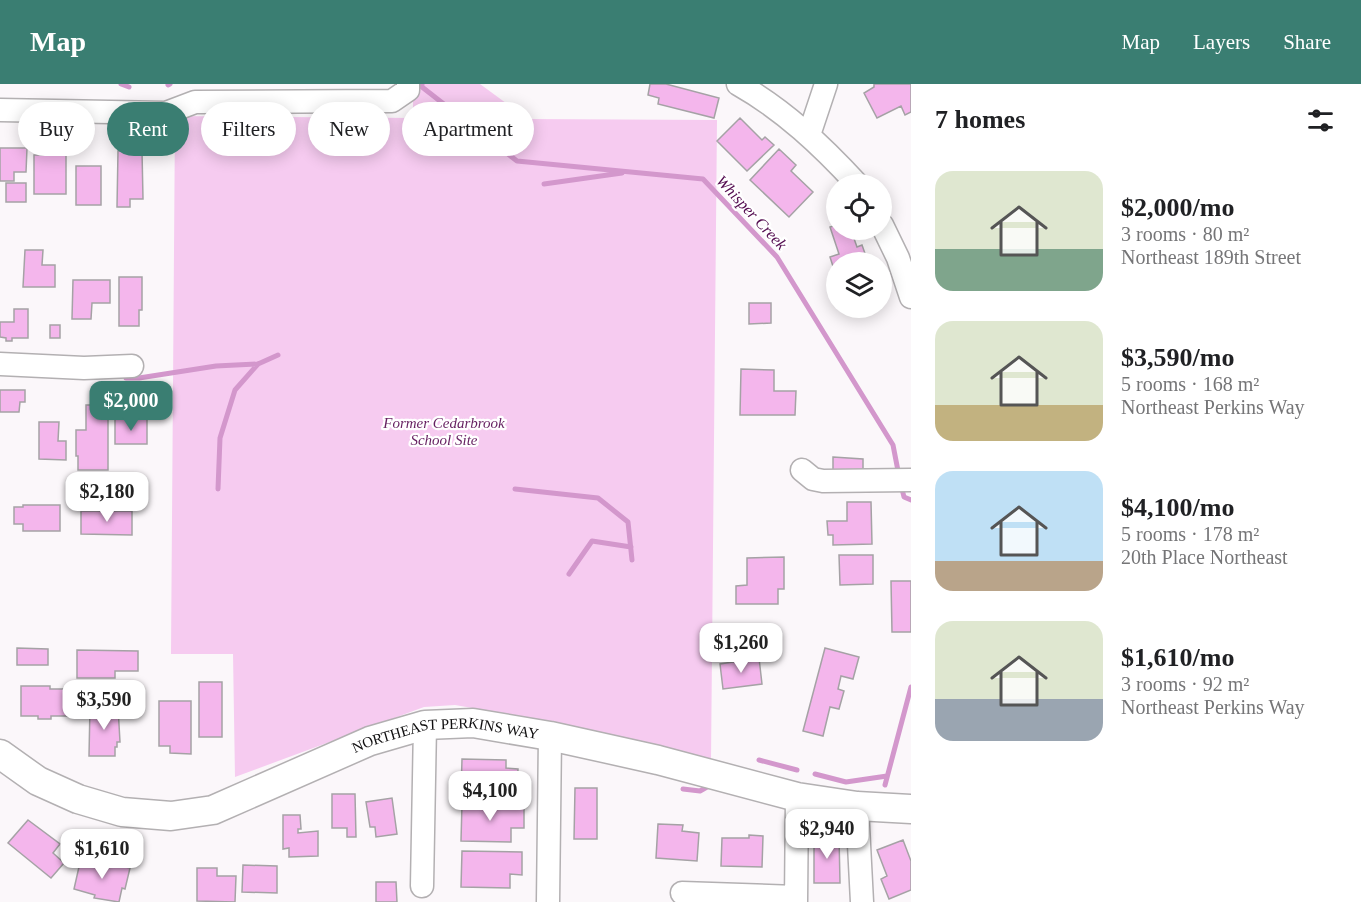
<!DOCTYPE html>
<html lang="en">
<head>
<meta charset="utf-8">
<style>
	:root { --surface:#fff; --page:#f6f6f6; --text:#202124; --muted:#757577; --accent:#3a7e72 }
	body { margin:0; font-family:"Times New Roman",serif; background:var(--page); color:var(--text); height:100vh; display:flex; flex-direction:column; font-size:22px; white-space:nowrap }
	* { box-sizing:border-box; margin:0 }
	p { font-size:20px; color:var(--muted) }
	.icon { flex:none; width:33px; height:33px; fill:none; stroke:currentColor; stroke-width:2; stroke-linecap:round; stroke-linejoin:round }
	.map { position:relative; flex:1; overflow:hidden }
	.side { display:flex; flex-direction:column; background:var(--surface); width:450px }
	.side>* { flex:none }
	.top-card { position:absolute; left:18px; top:18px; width:570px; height:54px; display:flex; gap:12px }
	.controls { position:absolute; left:826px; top:90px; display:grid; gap:12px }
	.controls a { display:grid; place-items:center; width:66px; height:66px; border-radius:50%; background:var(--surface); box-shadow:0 3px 15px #0003; font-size:30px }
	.price { position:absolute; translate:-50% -51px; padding:0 14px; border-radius:12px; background:#fff; color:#222; font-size:20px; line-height:39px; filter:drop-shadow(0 2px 3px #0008) }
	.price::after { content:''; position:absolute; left:50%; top:36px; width:18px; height:14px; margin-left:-9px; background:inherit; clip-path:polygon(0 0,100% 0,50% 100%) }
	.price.on { background:var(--accent); color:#fff }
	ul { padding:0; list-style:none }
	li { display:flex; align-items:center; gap:18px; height:150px; padding:0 24px }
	li span { display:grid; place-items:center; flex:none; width:168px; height:120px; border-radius:18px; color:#555 }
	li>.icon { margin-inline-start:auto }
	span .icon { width:72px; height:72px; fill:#fffc; stroke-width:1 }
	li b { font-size:26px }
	h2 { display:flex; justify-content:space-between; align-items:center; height:72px; padding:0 24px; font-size:26px }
	.tag { padding:0 21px; border-radius:27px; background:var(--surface); box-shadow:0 3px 15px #0003; font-size:21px; line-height:54px }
	.tag.on { background:var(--accent); color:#fff }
	header { display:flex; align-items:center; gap:36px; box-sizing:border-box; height:84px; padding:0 30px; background:var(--accent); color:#fff }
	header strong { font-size:28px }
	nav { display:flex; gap:33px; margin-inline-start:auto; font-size:21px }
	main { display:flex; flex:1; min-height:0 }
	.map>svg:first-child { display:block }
</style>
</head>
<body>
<header>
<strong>Map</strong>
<nav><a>Map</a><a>Layers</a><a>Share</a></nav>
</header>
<main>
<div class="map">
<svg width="911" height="818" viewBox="0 0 911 818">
	<rect width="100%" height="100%" fill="#fbf7fa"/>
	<path fill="#f6cbf0" d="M 413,0 L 480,0 L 528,35 L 717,36 L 711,677 L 524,633 L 455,621 L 424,623 L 235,693 L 233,570 L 171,570 L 175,32 L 413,34 Z"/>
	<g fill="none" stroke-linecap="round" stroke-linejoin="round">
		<path stroke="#d397cc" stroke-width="5" d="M 121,0 L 129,3
			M 422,0 L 422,3 L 517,77 L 703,95 L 777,173 L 893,361 L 899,392
			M 168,1 L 170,0
			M 544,100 L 622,89
			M 126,294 L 139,294 L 216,282 L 258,280 L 278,271
			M 901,401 L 904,413 L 911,416
			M 218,405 L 220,354 L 235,306 L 258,280
			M 515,405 L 598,414 L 628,438 L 632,476
			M 569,490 L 592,457 L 631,463
			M 759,676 L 797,686
			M 815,690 L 846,698 L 887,692
			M 885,701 L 911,603
			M 683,705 L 700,707 L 707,703"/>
	</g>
	<path fill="#f4b6ec" stroke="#a5a2a5" stroke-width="1.5" d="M 650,0 L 666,0 L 719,14 L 714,34 L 658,20 L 659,14 L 648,11 Z
		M 874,0 L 911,0 L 911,28 L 905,31 L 901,22 L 877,34 L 864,9 L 874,3 Z
		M 740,34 L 762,56 L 765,53 L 774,61 L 747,87 L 717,57 Z
		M 0,64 L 27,64 L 26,88 L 14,88 L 14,97 L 0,97 Z
		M 779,65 L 796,81 L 791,87 L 813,108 L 789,133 L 750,96 Z
		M 118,67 L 142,67 L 143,115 L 130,115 L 130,123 L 117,123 Z
		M 34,71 L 66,71 L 66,110 L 34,110 Z
		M 76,82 L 101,82 L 101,121 L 76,121 Z
		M 6,99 L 26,99 L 26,118 L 6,118 Z
		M 837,141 L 837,146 L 851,146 L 857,163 L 862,161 L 868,178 L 837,178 L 837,195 L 830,173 L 839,170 L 830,143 Z
		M 25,166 L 43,166 L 42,181 L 55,181 L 55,203 L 23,203 Z
		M 119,193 L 142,193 L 142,226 L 139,226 L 139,242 L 119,242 Z
		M 73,196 L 110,196 L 110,219 L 92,219 L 91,235 L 72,235 Z
		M 749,219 L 771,219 L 771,239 L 749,240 Z
		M 14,225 L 28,225 L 28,254 L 12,254 L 12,257 L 6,257 L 6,254 L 0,253 L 0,238 L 14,238 Z
		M 50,241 L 60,241 L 60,254 L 50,254 Z
		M 741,285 L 774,286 L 774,307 L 796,307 L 795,331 L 740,331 Z
		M 0,306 L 25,306 L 25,318 L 20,318 L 19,328 L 0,328 Z
		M 86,321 L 108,321 L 108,386 L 78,386 L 78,372 L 76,372 L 76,346 L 86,346 Z
		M 115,335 L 147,335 L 147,360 L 115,360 Z
		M 39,338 L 59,338 L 58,357 L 66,357 L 66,376 L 39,375 Z
		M 833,373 L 863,375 L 863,391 L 833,390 Z
		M 847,418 L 871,418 L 872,460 L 833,461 L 833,451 L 828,451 L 827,437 L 847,437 Z
		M 23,421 L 60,421 L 60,447 L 23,447 L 23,440 L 14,440 L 14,423 L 23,423 Z
		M 81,427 L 132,427 L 132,451 L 81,450 Z
		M 839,471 L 873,471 L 873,500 L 840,501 Z
		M 784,473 L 784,505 L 778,505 L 778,520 L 736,520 L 736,502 L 747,501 L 747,474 Z
		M 891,497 L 911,497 L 911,548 L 892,548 Z
		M 17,564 L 48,565 L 48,581 L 17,581 Z
		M 825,564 L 859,573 L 853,595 L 841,592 L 838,605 L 844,607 L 839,625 L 830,623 L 823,652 L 803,647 Z
		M 77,566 L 138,567 L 138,587 L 115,587 L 115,594 L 77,594 Z
		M 759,574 L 762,600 L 723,605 L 720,580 Z
		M 199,598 L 222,598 L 222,653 L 199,653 Z
		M 21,602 L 50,602 L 50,605 L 71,605 L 71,632 L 51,632 L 51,635 L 38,635 L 38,632 L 21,632 Z
		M 159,617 L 191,617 L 191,670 L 170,669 L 170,662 L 159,662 Z
		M 90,623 L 118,623 L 120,658 L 117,658 L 117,663 L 115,663 L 115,672 L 89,672 Z
		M 462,675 L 506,676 L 506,684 L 518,685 L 517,707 L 505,707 L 505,711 L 461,710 Z
		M 575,704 L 597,704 L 597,755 L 574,755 Z
		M 332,710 L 355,710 L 356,753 L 347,753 L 347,744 L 332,744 Z
		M 392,714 L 397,750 L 376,753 L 375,743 L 370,743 L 366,718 Z
		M 462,720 L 524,722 L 524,744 L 511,744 L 511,758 L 461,757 Z
		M 283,731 L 300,731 L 301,745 L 298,745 L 298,749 L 318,747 L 318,772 L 289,773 L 289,764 L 283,765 Z
		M 28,736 L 60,760 L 53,769 L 64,779 L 51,794 L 8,759 Z
		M 658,740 L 683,741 L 682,747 L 699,749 L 697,777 L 656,774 Z
		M 749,751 L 763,752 L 762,783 L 721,782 L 722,754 L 749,754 Z
		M 814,752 L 839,752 L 840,799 L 814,799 Z
		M 903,756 L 911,777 L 911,806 L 889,815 L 881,795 L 887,792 L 877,766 Z
		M 462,767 L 522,768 L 522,791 L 510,790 L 510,804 L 461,803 Z
		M 81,774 L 130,784 L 125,805 L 122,804 L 119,818 L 94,814 L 95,811 L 74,805 Z
		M 243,781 L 277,782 L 277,809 L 242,808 Z
		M 197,784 L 217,784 L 217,792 L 236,792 L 235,818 L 197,817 Z
		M 376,798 L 396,798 L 397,818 L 376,818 Z"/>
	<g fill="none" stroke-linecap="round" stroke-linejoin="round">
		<defs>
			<path id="minor" d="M 738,0 C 784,26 822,62 857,100
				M 0,26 L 166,29 L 195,18 L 392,17 L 408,6 L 408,0
				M 809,51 L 826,0
				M 882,141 L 898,174 L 911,213
				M 0,280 L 84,284 L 132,282
				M 802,386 L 813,395 L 823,397 L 911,396
				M 857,722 L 862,818
				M 422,802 L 425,641
				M 682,809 L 796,813
				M 548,818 L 550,652
				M 796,818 L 797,713"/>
			<g id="major">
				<path id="s1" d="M 0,670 L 38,697 L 78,715 L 122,728 L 171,732 L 213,726 L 370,657 L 425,641 L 473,639 L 550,652 L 658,676 L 797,713 L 857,722 L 911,725"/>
			</g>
		</defs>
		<use href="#minor" stroke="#b3b0b2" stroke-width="25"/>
		<use href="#major" stroke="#b3b0b2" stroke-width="31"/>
		<use href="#minor" stroke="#fff" stroke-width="22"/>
		<use href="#major" stroke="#fff" stroke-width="28"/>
	</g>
	<g text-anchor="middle" stroke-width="4.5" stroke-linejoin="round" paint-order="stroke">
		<g font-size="15" font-style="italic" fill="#651f60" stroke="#fff">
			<text x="444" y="344">Former Cedarbrook<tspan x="444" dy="17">School Site</tspan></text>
		</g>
		<g font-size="15" fill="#100f10" stroke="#fff">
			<text dy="5" stroke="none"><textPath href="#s1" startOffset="476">NORTHEAST PERKINS WAY</textPath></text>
		</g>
		<g font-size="16" font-style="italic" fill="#530b4f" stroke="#fff">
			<text transform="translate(752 128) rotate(47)" y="6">Whisper Creek</text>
		</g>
	</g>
</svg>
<div class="controls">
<a><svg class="icon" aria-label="locate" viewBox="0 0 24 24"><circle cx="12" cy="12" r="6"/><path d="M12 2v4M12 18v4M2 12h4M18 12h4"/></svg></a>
<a><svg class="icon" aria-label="layers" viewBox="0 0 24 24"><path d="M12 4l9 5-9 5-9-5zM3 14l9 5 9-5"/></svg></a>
</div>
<b class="price on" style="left:131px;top:348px">$2,000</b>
<b class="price" style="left:107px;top:439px">$2,180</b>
<b class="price" style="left:741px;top:590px">$1,260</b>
<b class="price" style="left:104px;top:647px">$3,590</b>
<b class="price" style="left:490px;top:738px">$4,100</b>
<b class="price" style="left:827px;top:776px">$2,940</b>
<b class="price" style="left:102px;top:796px">$1,610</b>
<div class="top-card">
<a class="tag">Buy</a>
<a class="tag on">Rent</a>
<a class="tag">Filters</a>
<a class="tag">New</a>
<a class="tag">Apartment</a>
</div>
</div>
<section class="side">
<h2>7 homes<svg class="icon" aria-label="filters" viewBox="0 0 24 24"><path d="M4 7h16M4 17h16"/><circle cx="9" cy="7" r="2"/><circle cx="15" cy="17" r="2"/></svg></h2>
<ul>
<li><span style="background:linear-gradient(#dfe7d0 65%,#7fa58c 0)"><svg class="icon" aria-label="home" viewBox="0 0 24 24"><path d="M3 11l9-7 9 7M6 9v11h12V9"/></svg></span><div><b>$2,000/mo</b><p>3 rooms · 80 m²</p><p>Northeast 189th Street</p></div></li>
<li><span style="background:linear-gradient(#dfe7d0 70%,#c2b280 0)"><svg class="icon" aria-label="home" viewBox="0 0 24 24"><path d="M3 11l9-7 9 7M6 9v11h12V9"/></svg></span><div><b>$3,590/mo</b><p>5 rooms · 168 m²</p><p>Northeast Perkins Way</p></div></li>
<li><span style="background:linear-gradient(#bfe0f5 75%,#b9a48a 0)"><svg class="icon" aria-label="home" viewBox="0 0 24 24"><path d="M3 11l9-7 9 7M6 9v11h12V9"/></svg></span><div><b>$4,100/mo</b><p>5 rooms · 178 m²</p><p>20th Place Northeast</p></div></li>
<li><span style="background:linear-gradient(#dfe7d0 65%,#9aa5b1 0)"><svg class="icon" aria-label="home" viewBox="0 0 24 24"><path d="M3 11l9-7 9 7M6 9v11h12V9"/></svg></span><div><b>$1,610/mo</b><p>3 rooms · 92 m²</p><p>Northeast Perkins Way</p></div></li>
</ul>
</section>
</main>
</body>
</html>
